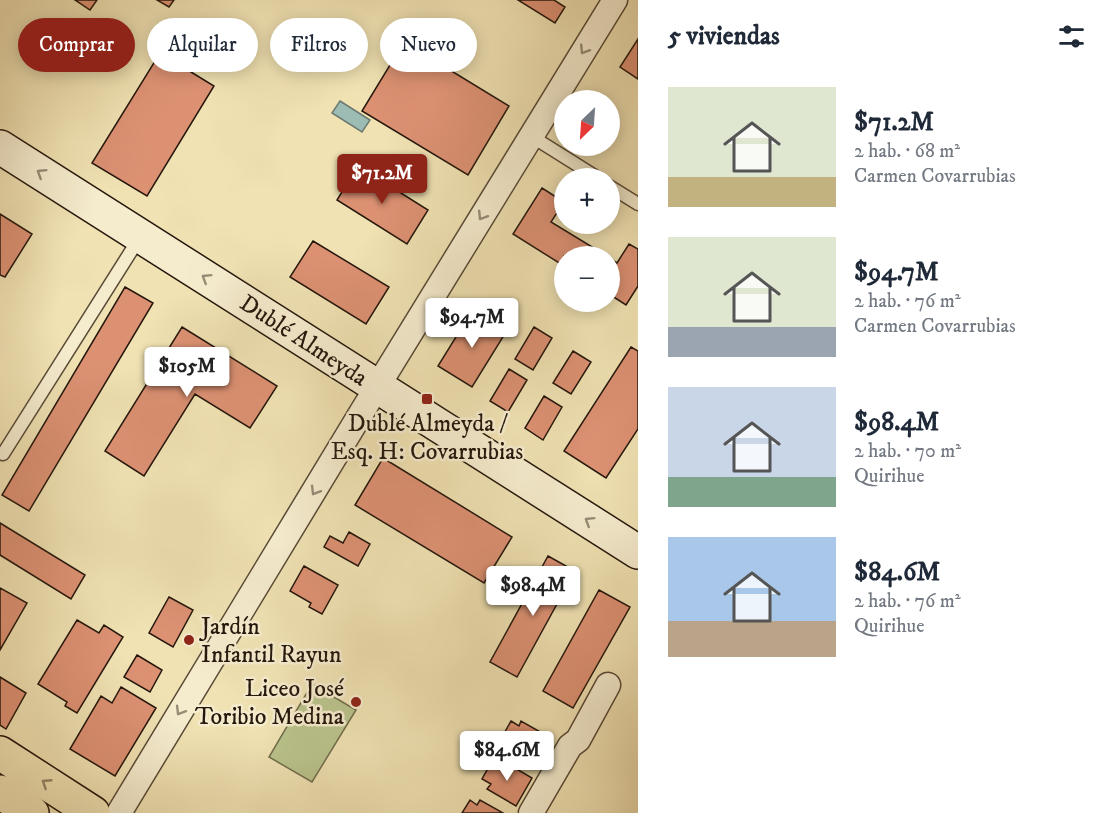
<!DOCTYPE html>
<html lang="es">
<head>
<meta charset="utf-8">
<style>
	:root { --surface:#fff; --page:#f2f2f3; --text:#1f2937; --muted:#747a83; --accent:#8f2418 }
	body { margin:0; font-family:"IM FELL DW Pica",serif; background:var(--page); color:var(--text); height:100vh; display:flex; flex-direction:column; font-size:22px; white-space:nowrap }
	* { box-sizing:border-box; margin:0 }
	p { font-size:20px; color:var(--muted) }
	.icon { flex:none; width:33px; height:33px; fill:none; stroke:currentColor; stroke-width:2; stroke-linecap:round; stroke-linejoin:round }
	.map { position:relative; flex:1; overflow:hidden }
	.side { display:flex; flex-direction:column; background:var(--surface); width:480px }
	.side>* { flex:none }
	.guide { position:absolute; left:18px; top:18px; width:530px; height:54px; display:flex; gap:12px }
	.needle { width:39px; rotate:205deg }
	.tools { position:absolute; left:554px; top:90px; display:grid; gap:12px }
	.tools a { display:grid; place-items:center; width:66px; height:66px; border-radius:50%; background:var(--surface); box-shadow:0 3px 15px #0003; font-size:30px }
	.price { position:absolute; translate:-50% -51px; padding:0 14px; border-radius:6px; background:#fff; color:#222; font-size:20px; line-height:39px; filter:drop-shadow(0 2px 3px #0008) }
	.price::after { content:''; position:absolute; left:50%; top:36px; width:18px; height:14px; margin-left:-9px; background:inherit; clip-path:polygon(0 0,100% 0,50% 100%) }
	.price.selected { background:var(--accent); color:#fff }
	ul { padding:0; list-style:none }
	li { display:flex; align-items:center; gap:18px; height:150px; padding:0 30px }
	li span { display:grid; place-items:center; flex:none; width:168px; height:120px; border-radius:0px; color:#555 }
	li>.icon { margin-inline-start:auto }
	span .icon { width:72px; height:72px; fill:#fffc; stroke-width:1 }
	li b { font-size:26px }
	h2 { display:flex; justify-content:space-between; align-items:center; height:72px; padding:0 30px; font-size:26px }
	.tag { padding:0 21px; border-radius:27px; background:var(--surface); box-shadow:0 3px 15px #0003; font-size:21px; line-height:54px }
	.tag.selected { background:var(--accent); color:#fff }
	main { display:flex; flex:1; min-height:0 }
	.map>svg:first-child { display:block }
</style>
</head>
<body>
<main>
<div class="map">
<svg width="638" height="813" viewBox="0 0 638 813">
	<rect width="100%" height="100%" fill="#f0e2b3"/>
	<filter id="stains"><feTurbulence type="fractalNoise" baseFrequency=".00333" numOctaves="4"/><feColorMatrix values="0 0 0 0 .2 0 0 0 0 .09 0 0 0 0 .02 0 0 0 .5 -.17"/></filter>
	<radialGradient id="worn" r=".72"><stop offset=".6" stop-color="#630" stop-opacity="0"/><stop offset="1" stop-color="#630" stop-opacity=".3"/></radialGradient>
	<path fill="#bac38c" stroke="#706d4c" stroke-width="1.5" d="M 312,684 L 356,710 L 312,782 L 269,757 Z"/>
	<path fill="#9cbcb4" stroke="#6c7a71" stroke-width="1.5" d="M 340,101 L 370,120 L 362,132 L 332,113 Z"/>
	<path fill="#dc9173" stroke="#25170c" stroke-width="1.5" d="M 75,0 L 97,0 L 90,10 Z
		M 157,0 L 174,0 L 169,7 Z
		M 518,0 L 554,0 L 565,7 L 555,23 Z
		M 638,39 L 638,79 L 620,67 Z
		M 404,42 L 509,106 L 468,175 L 362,111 Z
		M 160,53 L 214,86 L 147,196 L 92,163 Z
		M 358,166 L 428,210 L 407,244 L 337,200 Z
		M 542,188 L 564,202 L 551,222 L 607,256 L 564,256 L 564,266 L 513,234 Z
		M 0,214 L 32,234 L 5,277 L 0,275 Z
		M 313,241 L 389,287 L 366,324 L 290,277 Z
		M 629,244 L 638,249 L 638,286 L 626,305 L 609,294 L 609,258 L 617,263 Z
		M 125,287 L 153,303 L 29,511 L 2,495 Z
		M 472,311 L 506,332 L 472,387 L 438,366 Z
		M 182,327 L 277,386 L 250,428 L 195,394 L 144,476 L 105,451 Z
		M 534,327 L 552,338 L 533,370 L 515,359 Z
		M 631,347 L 638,351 L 638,429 L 606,478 L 564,451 Z
		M 573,351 L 591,362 L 571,394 L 553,383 Z
		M 509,369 L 527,380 L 508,412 L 490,401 Z
		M 544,396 L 562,407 L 543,440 L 525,428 Z
		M 383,458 L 512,537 L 484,583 L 355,505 Z
		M 0,523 L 85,575 L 71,599 L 0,555 Z
		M 349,532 L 370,544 L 358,566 L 324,547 L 330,536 L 343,543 Z
		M 548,556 L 575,571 L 517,677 L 490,662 Z
		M 304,566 L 338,585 L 322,614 L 309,607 L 311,603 L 290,591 Z
		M 0,588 L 27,603 L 0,650 Z
		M 599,590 L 630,607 L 573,708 L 543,691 Z
		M 169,597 L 193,610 L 173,647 L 149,633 Z
		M 77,620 L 99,633 L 104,625 L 123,637 L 77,713 L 65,706 L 67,702 L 38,684 Z
		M 137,655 L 162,670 L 150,692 L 124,677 Z
		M 0,677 L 26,693 L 6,729 L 0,725 Z
		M 121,687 L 156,708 L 115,776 L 70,749 L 101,696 L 112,703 Z
		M 511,721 L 519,726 L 521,721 L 551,738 L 534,766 L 506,749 L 509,744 L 501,739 Z
		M 492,761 L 500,766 L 503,761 L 532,778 L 516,806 L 487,789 L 491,784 L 482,779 Z
		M 470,800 L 477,805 L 480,800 L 503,813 L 462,813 Z"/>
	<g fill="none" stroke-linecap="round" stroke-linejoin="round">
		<defs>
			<path id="service" d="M 531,136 L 598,178
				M 609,186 L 638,204
				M 3,454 L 140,237"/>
			<path id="minor" d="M 119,813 L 363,410 L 615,0
				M 531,813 L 570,746 L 578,740 L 608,685"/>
			<path id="secondary" d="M 0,147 L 638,552"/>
			<path id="primary" d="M 0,753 L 93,813
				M 0,792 L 32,813"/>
		</defs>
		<use href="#service" stroke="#584a36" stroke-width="15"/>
		<use href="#minor" stroke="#584a36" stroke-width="27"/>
		<use href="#secondary" stroke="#25170c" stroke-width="36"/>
		<use href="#primary" stroke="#25170c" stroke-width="36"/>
		<use href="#service" stroke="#f5ecce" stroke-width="12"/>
		<use href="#minor" stroke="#f5ecce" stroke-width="24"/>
		<use href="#secondary" stroke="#f5ecce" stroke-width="33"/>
		<use href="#primary" stroke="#f0e2b3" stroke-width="33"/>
	</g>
	<defs><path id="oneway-chevron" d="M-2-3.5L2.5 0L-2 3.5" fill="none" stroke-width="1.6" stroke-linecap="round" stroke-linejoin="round" transform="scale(1.5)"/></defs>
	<g stroke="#978c77">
		<use href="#oneway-chevron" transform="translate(584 50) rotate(122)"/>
		<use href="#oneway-chevron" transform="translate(41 173) rotate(-148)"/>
		<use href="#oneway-chevron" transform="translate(482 216) rotate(122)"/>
		<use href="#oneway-chevron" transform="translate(206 278) rotate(-148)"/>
		<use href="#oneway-chevron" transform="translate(315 491) rotate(121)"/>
		<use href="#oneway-chevron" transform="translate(589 521) rotate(-148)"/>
		<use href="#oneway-chevron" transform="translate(180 711) rotate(121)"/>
	</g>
	<use stroke="#958768" href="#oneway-chevron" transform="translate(46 783) rotate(-147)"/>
	<g fill="#8f2418" stroke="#f5ecce" stroke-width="2">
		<rect x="421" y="393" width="12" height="12" rx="3"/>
		<circle cx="189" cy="640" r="6"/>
		<circle cx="356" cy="702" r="6"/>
	</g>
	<g text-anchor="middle" stroke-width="5" stroke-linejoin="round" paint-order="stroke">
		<g font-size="24" fill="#25170c" stroke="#f5ecce">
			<text transform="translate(304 340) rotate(33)" y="8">Dublé Almeyda</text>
		</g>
		<g font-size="24" fill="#25170c" stroke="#f5ecce">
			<text x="427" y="431">Dublé Almeyda /<tspan x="427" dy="28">Esq. H: Covarrubias</tspan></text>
			<text x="201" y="634" text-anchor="start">Jardín<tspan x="201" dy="28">Infantil Rayun</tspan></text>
			<text x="344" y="696" text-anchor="end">Liceo José<tspan x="344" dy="28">Toribio Medina</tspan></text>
		</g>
	</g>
	<rect width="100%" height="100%" filter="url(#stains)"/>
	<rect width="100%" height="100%" fill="url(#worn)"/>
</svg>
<div class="tools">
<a><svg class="needle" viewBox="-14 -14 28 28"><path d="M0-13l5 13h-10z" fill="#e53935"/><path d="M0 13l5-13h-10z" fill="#747a83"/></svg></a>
<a>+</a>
<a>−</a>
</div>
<b class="price selected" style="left:382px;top:205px">$71.2M</b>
<b class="price" style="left:472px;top:349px">$94.7M</b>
<b class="price" style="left:187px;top:398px">$105M</b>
<b class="price" style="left:533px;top:617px">$98.4M</b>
<b class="price" style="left:507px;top:782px">$84.6M</b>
<div class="guide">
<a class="tag selected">Comprar</a>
<a class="tag">Alquilar</a>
<a class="tag">Filtros</a>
<a class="tag">Nuevo</a>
</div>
</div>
<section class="side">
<h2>5 viviendas<svg class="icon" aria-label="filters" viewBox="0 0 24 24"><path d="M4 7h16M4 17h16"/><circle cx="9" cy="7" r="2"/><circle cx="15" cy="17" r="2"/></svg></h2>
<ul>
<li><span style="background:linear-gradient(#dfe7d0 75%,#c2b280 0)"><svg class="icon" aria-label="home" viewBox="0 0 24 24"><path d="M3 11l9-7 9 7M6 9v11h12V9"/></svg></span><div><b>$71.2M</b><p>2 hab. · 68 m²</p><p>Carmen Covarrubias</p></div></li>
<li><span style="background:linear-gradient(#dfe7d0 75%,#9aa5b1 0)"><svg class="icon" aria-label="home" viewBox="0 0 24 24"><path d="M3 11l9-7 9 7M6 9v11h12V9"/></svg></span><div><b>$94.7M</b><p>2 hab. · 76 m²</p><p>Carmen Covarrubias</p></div></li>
<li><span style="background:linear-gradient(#c9d6e8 75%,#7fa58c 0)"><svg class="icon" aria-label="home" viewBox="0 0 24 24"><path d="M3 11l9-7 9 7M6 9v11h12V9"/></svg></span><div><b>$98.4M</b><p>2 hab. · 70 m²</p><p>Quirihue</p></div></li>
<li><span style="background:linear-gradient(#a9c7e8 70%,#b9a48a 0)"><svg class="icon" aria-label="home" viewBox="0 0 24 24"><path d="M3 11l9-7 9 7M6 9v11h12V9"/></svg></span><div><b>$84.6M</b><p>2 hab. · 76 m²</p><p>Quirihue</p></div></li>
</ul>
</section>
</main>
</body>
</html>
